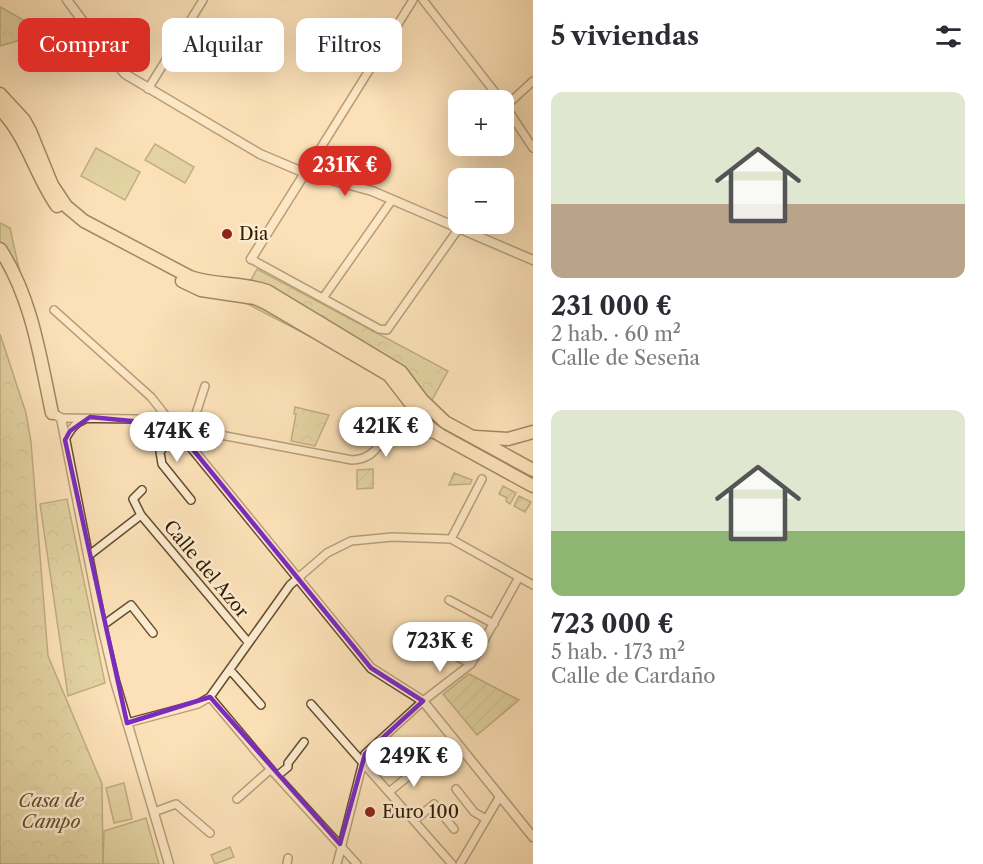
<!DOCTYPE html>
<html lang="es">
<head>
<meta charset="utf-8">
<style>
	:root { --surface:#fff; --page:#f7f7f7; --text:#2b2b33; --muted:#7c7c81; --accent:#d93025 }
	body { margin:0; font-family:"Libre Caslon Text",serif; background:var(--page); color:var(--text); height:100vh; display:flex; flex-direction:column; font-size:22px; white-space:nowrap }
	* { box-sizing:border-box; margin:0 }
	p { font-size:20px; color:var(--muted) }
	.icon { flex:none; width:33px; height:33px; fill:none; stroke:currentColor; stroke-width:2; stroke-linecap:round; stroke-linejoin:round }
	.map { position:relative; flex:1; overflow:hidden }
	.side { display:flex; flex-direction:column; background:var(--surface); width:450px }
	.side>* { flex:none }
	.guide { position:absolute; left:18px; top:18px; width:424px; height:54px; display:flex; gap:12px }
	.fabs { position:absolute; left:448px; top:90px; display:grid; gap:12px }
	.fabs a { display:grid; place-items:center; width:66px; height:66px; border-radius:12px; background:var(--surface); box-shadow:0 6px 24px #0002; font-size:30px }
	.price { position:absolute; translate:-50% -51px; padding:0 14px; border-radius:21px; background:#fff; color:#222; font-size:20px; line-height:39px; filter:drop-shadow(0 2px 3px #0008) }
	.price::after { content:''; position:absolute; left:50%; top:36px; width:18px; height:14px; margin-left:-9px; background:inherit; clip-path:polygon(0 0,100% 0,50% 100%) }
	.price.selected { background:var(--accent); color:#fff }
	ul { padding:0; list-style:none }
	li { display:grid; align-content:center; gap:12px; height:318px; padding:0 18px }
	li span { display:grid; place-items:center; height:186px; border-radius:12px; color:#555 }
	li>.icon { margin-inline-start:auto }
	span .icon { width:108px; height:108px; fill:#fffc; stroke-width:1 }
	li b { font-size:26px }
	h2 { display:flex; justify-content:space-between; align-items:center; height:72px; padding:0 18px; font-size:26px }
	.pill { padding:0 21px; border-radius:12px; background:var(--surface); box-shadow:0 6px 24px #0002; font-size:21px; line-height:54px }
	.pill.selected { background:var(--accent); color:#fff }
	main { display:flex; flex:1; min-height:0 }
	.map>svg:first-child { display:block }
</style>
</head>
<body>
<main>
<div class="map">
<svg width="533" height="864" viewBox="0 0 533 864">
	<defs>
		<pattern id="grass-tufts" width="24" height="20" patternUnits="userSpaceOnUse" patternTransform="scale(1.5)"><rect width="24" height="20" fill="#c6c18a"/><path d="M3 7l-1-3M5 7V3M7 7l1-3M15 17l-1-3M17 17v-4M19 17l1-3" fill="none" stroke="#aba575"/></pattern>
		<pattern id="forest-crowns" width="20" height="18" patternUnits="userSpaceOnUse" patternTransform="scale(1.5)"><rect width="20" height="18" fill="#c6c18a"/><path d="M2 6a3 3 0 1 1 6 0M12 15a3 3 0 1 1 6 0" fill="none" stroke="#aba575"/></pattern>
		<pattern id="garden-furrows" width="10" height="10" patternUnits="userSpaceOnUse" patternTransform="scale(1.5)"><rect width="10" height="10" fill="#c6c18a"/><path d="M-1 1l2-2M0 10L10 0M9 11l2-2" fill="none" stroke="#aba575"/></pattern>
	</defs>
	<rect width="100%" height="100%" fill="#fce1b8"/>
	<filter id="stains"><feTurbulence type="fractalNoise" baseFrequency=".00333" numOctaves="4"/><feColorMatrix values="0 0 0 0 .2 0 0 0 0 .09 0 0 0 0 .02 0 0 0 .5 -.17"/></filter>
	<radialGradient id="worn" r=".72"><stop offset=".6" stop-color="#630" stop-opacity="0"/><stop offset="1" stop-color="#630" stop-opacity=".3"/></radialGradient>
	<path fill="url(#grass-tufts)" stroke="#7c6e45" stroke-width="1.5" d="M 0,223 L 10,228 L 23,287 L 10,257 L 0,242 Z"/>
	<path fill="url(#forest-crowns)" stroke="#7c6e45" stroke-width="1.5" d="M 0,7 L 43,31 L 45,33 L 0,46 Z
		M 257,269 L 448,371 L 432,400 L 240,300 Z
		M 0,334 L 26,413 L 31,442 L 48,656 L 102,784 L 103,864 L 0,864 Z
		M 295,407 L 329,415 L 315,446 L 291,441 L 296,414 L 294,414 Z
		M 67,499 L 105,683 L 68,696 L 40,504 Z"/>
	<path fill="url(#garden-furrows)" stroke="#7c6e45" stroke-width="1.5" d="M 373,469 L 373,488 L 357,489 L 357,470 Z
		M 454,473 L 472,480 L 470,484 L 449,485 Z
		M 503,486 L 516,493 L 510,504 L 506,501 L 507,498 L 499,494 Z
		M 519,496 L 531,502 L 525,512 L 514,506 Z
		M 469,674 L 519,700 L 477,735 L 443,694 Z"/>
	<path fill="#c6c18a" stroke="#7c6e45" stroke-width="1.5" d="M 155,144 L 194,167 L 185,183 L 145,160 Z
		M 96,148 L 140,172 L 125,200 L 81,176 Z
		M 124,783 L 132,819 L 114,823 L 106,788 Z
		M 146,818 L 159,864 L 103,864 L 104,831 Z
		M 230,847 L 234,857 L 215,864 L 211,855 Z"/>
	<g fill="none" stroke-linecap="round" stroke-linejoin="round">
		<defs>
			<path id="minor" d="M 423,0 L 501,100
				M 148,89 L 203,0
				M 504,104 L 533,148
				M 506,106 L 533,81
				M 305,173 L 413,0
				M 251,259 L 379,329 L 387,330 L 459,228
				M 323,298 L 392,200
				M 54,310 L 151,397 L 173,425
				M 61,418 L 136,419 L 352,460 C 378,459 376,440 395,433 C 408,428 424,433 437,435
				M 65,440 C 70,430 75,423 85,419
				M 191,500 L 162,464 L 160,452 C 167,441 179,434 191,429 L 205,386
				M 141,515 L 133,499 L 142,490
				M 451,539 L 482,479
				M 88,556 L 141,515 L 248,642
				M 449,600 L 494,624
				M 102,626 L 131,605 L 153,633
				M 419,636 L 471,664
				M 231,671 L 261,705
				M 210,697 L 274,773 L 357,864
				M 311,704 L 452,864
				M 127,723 L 198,704 L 210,697 L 290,585 L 327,553 L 351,541 L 392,537 L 451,539 L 533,585
				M 277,776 L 288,767 L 288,763 L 304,742
				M 456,789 L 474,812 L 486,819
				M 389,792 L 422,765
				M 237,799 L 271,769
				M 154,812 L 176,804 L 210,833
				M 414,821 L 434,804 L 454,829
				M 287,864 L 288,858
				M 337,864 L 365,754 L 423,701 L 471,664 L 519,577
				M 460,864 L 500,796"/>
			<path id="tertiary" d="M 67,0 L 106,52 L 125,74 L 260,154 L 305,173 L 372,191 L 533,260
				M 251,259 L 305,173
				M 52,413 L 61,418 L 102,626 L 115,681 L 169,864
				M 173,425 L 371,668 L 423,701 L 533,837"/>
			<path id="motorway" d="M 0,94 L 24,120 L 30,131 L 52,185 L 66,206 L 84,221 L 190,277 C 215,286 242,282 267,291 L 401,372 L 422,400 L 445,422 L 533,470
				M 0,109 C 27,136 35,175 57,206
				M 0,249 C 32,298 40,357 52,413
				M 182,281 L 201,290 L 255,298 L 266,303 L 389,375 L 429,427 L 440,435 L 533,486
				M 475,437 L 508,439 L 533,432"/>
		</defs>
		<use href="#minor" stroke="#644d2e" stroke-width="10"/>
		<use href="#tertiary" stroke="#644d2e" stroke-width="11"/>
		<use href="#motorway" stroke="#321c00" stroke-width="15"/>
		<use href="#minor" stroke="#fdecd1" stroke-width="7"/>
		<use href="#tertiary" stroke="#fdecd1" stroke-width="8"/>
		<use href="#motorway" stroke="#fce1b8" stroke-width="12"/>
	</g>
	<path d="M0 0H533V864H0ZM 90,417 L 173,425 L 371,668 L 423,701 L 365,754 L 340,844 L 210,697 L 127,723 L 65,440 L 70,431 Z" fill="#fce1b8" fill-opacity=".55" fill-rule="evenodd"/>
	<path fill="none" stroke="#7b2cbf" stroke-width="4.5" stroke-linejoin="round" d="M 90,417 L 173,425 L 371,668 L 423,701 L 365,754 L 340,844 L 210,697 L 127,723 L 65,440 L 70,431 Z"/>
	<g fill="#8f2418" stroke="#fdecd1" stroke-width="2">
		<circle cx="227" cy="234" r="6"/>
		<circle cx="370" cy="812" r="6"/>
	</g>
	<g text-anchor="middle" stroke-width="5" stroke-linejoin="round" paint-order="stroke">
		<g font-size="18" fill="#321c00" stroke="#fdecd1" text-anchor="start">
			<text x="239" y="240">Dia</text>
			<text x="382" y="818">Euro 100</text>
		</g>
		<g font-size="18" fill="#321c00" stroke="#fdecd1">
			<text transform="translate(206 569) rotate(50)" y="6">Calle del Azor</text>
		</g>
		<g font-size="18" font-style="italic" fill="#5e4e29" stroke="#fdecd1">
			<text x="51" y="807">Casa de<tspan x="51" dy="21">Campo</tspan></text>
		</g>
	</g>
	<rect width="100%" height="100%" filter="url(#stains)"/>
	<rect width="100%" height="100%" fill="url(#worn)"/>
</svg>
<div class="fabs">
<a>+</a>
<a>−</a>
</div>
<b class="price selected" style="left:345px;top:197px">231K €</b>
<b class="price" style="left:386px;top:458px">421K €</b>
<b class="price" style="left:177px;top:463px">474K €</b>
<b class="price" style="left:440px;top:673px">723K €</b>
<b class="price" style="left:414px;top:788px">249K €</b>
<div class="guide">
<a class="pill selected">Comprar</a>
<a class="pill">Alquilar</a>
<a class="pill">Filtros</a>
</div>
</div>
<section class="side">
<h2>5 viviendas<svg class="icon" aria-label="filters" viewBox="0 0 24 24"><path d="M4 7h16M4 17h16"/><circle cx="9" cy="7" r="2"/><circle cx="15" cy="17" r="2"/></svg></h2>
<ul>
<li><span style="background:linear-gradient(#dfe7d0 60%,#b9a48a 0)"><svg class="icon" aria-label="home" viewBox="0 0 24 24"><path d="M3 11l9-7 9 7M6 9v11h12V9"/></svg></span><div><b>231 000 €</b><p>2 hab. · 60 m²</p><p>Calle de Seseña</p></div></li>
<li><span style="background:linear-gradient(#dfe7d0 65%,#8fb573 0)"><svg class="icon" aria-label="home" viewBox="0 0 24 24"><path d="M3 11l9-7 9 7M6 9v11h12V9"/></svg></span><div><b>723 000 €</b><p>5 hab. · 173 m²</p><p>Calle de Cardaño</p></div></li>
</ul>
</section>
</main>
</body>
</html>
